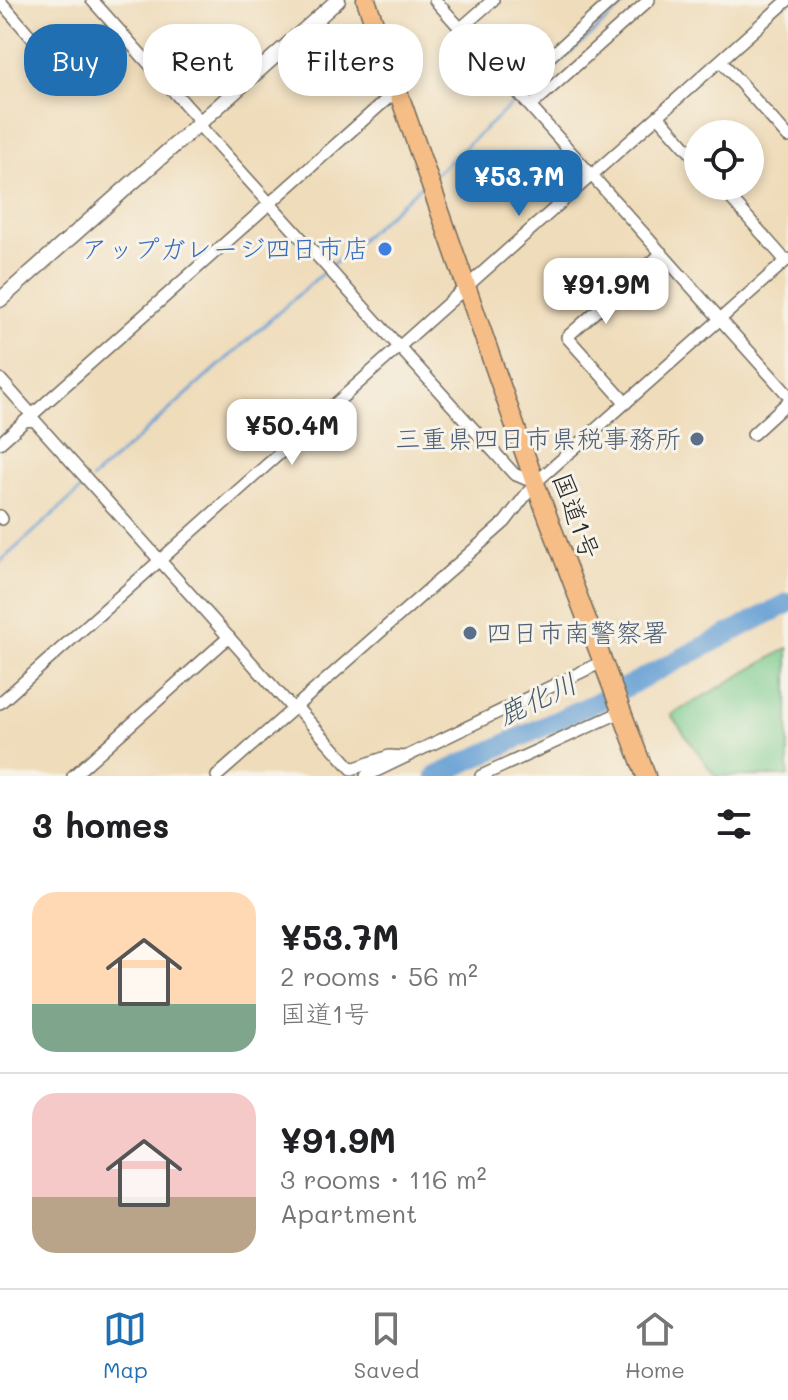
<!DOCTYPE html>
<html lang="en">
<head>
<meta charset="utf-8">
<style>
	:root { --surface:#fff; --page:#f2f2f2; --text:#202124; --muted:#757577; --line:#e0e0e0; --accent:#1f6fb2 }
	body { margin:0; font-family:Mali,"Klee One",sans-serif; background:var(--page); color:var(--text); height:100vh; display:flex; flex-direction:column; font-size:30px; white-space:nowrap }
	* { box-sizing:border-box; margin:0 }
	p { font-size:26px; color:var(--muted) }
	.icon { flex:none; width:44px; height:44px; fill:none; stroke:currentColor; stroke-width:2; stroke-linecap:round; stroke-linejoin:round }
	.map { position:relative; height:776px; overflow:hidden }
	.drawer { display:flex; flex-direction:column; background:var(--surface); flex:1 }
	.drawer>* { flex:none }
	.guide { position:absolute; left:24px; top:24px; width:740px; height:72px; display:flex; gap:16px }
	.buttons { position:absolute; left:684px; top:120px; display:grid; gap:16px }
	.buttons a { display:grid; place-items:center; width:80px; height:80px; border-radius:50%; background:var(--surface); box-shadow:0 4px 12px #0003; font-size:40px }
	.price { position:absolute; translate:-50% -68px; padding:0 18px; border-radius:16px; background:#fff; color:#222; font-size:26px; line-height:52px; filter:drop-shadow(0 2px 4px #0008) }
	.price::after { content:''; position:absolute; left:50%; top:48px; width:24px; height:18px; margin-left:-12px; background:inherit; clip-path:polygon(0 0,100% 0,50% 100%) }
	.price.active { background:var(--accent); color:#fff }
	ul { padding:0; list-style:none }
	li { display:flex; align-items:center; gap:24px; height:200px; padding:0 32px }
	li+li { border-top:2px solid var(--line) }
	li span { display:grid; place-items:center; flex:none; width:224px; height:160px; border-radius:24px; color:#555 }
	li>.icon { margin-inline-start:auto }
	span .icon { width:96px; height:96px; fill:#fffc; stroke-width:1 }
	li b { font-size:34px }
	h2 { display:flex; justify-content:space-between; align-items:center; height:96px; padding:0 32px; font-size:34px }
	.pill { padding:0 28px; border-radius:32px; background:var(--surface); box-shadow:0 4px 12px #0003; font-size:28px; line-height:72px }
	.pill.active { background:var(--accent); color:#fff }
	.tab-bar { display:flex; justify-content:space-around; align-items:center; height:112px; border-top:2px solid var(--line); background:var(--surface); font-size:22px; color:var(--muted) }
	.tab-bar a { display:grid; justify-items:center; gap:4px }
	.tab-bar .active { color:var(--accent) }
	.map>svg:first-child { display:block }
</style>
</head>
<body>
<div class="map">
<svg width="788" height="776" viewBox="0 0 788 776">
	<rect width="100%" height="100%" fill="#f7f3e8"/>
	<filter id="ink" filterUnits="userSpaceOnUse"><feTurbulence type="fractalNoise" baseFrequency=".0125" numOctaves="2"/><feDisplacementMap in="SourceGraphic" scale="16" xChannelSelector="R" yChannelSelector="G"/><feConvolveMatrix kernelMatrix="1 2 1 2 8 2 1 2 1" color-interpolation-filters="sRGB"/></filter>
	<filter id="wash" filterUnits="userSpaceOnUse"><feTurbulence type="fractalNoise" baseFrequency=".006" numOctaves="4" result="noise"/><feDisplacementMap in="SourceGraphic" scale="32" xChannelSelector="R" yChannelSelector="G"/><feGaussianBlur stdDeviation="1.8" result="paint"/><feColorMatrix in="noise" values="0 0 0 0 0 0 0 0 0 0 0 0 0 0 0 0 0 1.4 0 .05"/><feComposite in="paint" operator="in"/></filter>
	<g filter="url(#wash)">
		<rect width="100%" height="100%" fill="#efdcba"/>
		<path fill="#78ca8c" stroke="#527a5c" stroke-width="2" d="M 788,648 L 788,776 L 715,776 L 671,715 Z"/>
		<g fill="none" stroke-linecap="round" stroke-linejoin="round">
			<path stroke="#659fd4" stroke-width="3" d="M 525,93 L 630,0
				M 436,173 L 519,98
				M 331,266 L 424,183
				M 92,479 L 325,271
				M 0,562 L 87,484"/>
			<path stroke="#659fd4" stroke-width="20" d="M 436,776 L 597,702 L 788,603"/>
		</g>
	</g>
	<g filter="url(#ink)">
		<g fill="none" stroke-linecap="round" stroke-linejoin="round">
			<defs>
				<path id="minor" d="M 92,0 L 201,122
					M 435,0 L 788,395
					M 0,1 L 53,62
					M 461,28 L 493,0
					M 721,61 L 788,137
					M 515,88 L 613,0
					M 531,106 L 649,0
					M 658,116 L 698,161
					M 198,124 L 514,474 L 535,483
					M 720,186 L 786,261
					M 0,379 L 32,415 L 32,420
					M 626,403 L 567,337 L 662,253
					M 32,415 L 387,99 L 399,92
					M 753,434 L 788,402
					M 0,443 L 26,420 L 35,421 L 293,709
					M 0,516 L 2,519
					M 0,703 L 788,0
					M 296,707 L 352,769 L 389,756 L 406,757
					M 73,776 L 229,637
					M 217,776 L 505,522 L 535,483 L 788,259
					M 366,776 L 602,662
					M 481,776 L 623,711"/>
				<path id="tertiary" d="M 0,300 L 338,0"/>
				<path id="trunk" d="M 366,0 L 535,483 L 646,776"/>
			</defs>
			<use href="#minor" stroke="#70695d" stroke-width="14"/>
			<use href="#tertiary" stroke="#70695d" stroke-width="17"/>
			<use href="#trunk" stroke="#70695d" stroke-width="21"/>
			<use href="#minor" stroke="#fff" stroke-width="11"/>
			<use href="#tertiary" stroke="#fff" stroke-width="14"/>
			<use href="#trunk" stroke="#f6be86" stroke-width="18"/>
		</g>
	</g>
	<circle fill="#3f7fe0" stroke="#f7f3e8" stroke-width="3" cx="385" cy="249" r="8"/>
	<g fill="#5c6f8a" stroke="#f7f3e8" stroke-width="3">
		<circle cx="697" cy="439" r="8"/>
		<circle cx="470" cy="633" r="8"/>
	</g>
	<g text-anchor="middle" stroke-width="6" stroke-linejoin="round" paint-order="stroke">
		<g font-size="26" fill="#366cbe" stroke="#f7f3e8" text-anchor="end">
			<text x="369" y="258">アップガレージ四日市店</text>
		</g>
		<g font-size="26" fill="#4e5e75" stroke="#f7f3e8" text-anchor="end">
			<text x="681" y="448">三重県四日市県税事務所</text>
			<text x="486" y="642" text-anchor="start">四日市南警察署</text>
		</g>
		<g font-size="26" fill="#2b2b2b" stroke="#f7f3e8">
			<text transform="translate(576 516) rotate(70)" y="9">国道1号</text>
		</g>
		<g font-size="28" font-style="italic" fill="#42596f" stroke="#f7f3e8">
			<text transform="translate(537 699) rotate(-25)" y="10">鹿化川</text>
		</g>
	</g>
</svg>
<div class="buttons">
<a><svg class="icon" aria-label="locate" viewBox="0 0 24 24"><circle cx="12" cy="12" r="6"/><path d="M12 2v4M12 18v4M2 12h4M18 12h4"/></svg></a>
</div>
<b class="price active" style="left:519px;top:218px">¥53.7M</b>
<b class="price" style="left:606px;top:326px">¥91.9M</b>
<b class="price" style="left:292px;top:467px">¥50.4M</b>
<div class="guide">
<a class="pill active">Buy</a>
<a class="pill">Rent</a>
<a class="pill">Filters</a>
<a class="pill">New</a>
</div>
</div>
<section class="drawer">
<h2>3 homes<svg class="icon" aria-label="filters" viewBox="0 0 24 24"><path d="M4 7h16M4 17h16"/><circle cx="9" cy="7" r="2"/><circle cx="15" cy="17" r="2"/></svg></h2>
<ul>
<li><span style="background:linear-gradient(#ffd9b3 70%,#7fa58c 0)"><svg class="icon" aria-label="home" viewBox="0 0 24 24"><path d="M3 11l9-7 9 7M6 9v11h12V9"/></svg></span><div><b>¥53.7M</b><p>2 rooms · 56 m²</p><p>国道1号</p></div></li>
<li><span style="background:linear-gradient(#f6c9c9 65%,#b9a48a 0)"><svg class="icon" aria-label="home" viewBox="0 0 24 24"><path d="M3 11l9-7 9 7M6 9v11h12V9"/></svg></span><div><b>¥91.9M</b><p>3 rooms · 116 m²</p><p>Apartment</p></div></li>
</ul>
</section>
<nav class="tab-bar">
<a class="active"><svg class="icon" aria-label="map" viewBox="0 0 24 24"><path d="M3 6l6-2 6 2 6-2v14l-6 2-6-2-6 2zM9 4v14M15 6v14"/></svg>Map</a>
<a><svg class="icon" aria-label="saved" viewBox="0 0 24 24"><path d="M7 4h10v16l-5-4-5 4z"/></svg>Saved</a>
<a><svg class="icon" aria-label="home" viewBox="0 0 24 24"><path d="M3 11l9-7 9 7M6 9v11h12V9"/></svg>Home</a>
</nav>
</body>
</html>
